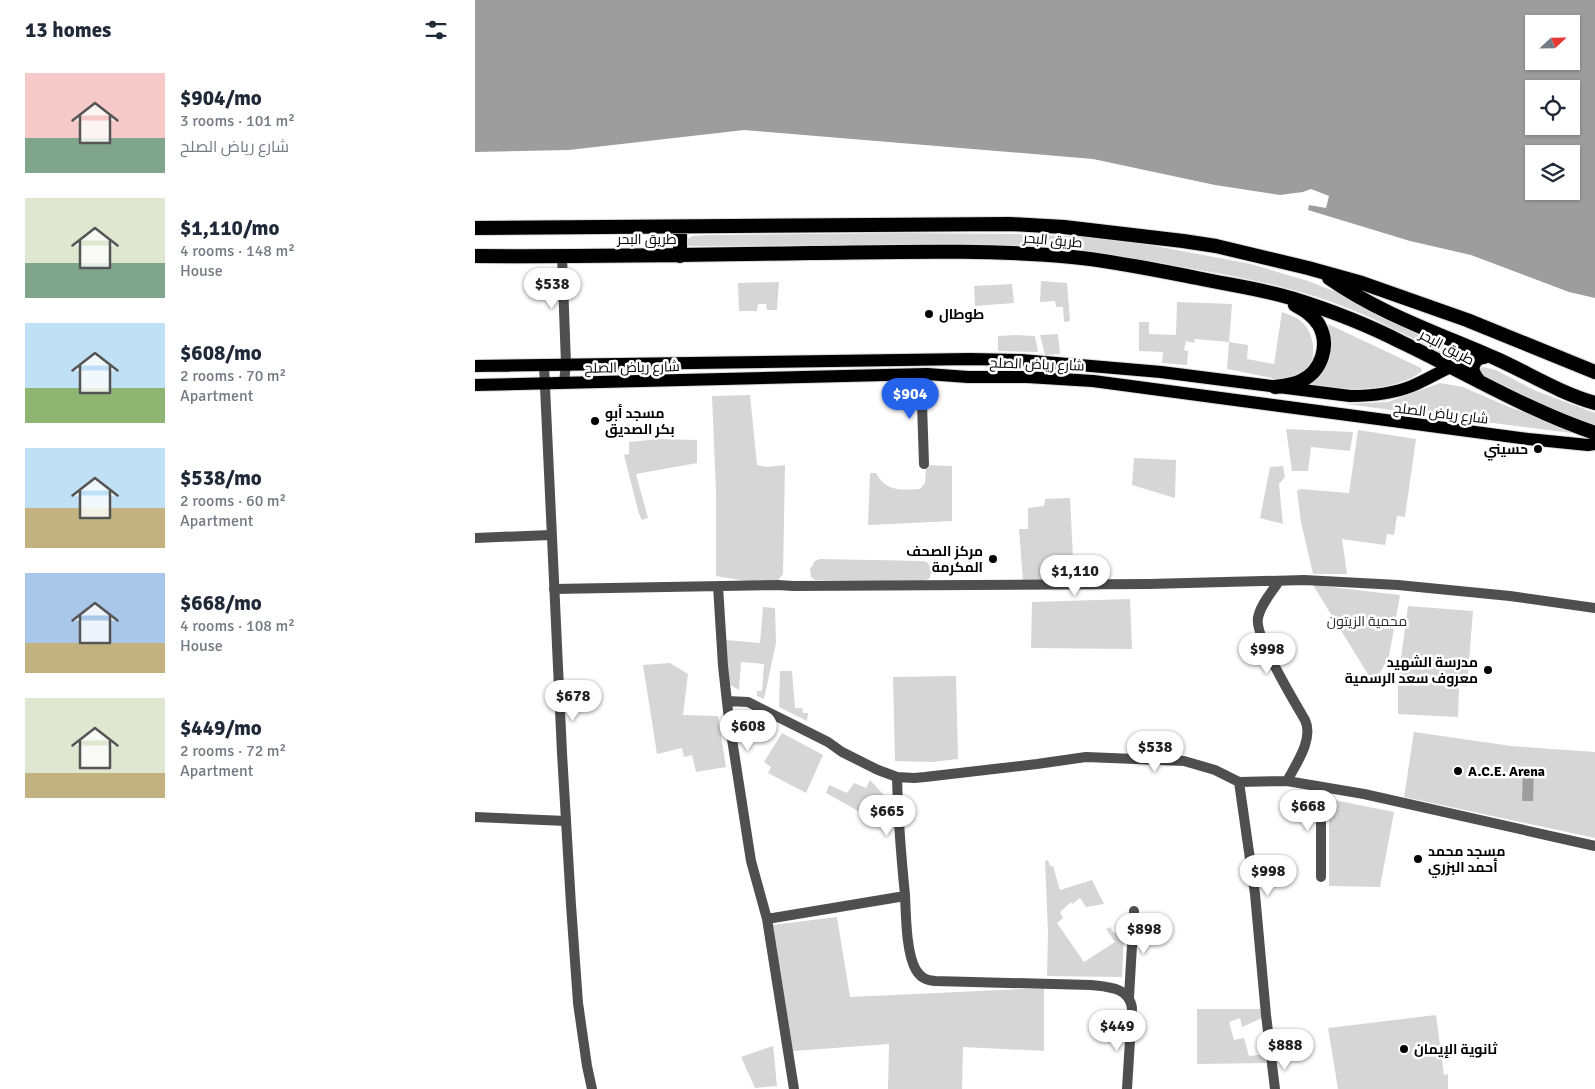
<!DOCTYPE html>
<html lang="en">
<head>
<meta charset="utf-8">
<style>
	:root { --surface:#fff; --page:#f6f6f7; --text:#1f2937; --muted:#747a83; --accent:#2563eb }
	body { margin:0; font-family:Signika,Cairo,sans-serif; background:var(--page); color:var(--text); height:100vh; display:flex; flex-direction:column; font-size:19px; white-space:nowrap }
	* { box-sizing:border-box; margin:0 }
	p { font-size:16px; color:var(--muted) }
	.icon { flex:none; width:28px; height:28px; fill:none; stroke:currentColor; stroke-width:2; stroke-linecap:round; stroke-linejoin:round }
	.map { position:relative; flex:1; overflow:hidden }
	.side { display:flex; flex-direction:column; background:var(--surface); width:475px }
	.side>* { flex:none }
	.needle { width:32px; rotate:68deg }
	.buttons { position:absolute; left:1050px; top:15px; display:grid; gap:10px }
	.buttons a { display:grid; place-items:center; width:55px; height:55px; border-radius:0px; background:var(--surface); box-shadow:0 1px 4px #0004; font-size:25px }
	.price { position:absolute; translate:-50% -42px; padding:0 11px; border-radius:18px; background:#fff; color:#222; font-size:16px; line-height:32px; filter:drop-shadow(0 1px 2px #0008) }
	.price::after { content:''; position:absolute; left:50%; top:30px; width:15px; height:11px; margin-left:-8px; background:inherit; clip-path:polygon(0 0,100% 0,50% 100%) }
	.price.selected { background:var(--accent); color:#fff }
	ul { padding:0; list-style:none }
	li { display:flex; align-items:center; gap:15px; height:125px; padding:0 25px }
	li span { display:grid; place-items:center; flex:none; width:140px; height:100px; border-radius:0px; color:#555 }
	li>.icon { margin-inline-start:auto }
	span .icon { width:60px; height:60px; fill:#fffc; stroke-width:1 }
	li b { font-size:21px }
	h2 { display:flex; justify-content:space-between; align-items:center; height:60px; padding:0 25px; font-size:21px }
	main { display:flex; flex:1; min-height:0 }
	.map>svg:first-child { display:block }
</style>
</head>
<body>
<main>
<section class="side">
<h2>13 homes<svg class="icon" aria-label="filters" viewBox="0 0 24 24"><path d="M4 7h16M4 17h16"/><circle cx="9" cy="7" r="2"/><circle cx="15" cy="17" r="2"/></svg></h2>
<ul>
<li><span style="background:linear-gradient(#f6c9c9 65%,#7fa58c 0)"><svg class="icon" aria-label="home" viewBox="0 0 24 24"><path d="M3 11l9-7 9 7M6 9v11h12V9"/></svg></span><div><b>$904/mo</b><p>3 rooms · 101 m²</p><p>شارع رياض الصلح</p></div></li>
<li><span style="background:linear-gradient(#dfe7d0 65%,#7fa58c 0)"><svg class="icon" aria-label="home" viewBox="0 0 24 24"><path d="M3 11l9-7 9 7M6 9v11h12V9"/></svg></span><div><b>$1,110/mo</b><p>4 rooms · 148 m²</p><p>House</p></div></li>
<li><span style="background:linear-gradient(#bfe0f5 65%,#8fb573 0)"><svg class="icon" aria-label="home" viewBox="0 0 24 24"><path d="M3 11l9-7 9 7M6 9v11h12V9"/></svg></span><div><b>$608/mo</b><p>2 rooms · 70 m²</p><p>Apartment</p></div></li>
<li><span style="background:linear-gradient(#bfe0f5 60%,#c2b280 0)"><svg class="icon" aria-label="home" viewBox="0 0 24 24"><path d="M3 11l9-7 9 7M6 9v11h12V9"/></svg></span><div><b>$538/mo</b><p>2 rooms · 60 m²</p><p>Apartment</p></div></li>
<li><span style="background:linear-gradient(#a9c7e8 70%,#c2b280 0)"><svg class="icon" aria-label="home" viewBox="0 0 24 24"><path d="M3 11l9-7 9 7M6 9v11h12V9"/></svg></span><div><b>$668/mo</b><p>4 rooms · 108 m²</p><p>House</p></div></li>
<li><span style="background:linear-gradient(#dfe7d0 75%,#c2b280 0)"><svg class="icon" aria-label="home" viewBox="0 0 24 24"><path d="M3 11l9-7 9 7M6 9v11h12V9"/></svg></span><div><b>$449/mo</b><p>2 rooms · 72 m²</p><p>Apartment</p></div></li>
</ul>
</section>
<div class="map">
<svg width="1120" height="1089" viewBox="0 0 1120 1089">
	<rect width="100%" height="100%" fill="#fff"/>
	<path fill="#d6d6d6" d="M 424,233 L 541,234 L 612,237 L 654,241 L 776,264 L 833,281 L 879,299 L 975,347 L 975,349 L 972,352 L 967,354 C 932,335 895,316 857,302 C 807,284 754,275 702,266 C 646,256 590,247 532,245 L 214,246 L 211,244 L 211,240 L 217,236 L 233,235 Z
		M 566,281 L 592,283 L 595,321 L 589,322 L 588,307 L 581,307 L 580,301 L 565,302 Z
		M 304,282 L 302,310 L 292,310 L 291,304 L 283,304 L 282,311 L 264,311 L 263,283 Z
		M 537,284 L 539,303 L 500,306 L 499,286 Z
		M 702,302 L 757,304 L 754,342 L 773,345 L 772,359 L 799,364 L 807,312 C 814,315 823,317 828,323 C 842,337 843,368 823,378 C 816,382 804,382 796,383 L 797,378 L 752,369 L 754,342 L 720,339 L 719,343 L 711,341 L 709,350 L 713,351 L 712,365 L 687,363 L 688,352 L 664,351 L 664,322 L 674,322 L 674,334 L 701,335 Z
		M 853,324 L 946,368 L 947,371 C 940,377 932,380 923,383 C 892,392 867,389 836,385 L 835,382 C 859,364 859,351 853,324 Z
		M 583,334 L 585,354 L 570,355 L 565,335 Z
		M 541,335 L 560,336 L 563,352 L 523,351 L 523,336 Z
		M 1008,367 L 1021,370 L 1059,390 L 1120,413 L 1120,425 L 1053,400 L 1004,374 L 1004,369 Z
		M 965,383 L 988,387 L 1034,407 L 1112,435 L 870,404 L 913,402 Z
		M 275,395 L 282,465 L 292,467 L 310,465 L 308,574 L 303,580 L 283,583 L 241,576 L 241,492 L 237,396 Z
		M 811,429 L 878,432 L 875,451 L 836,447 L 833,471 L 817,471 Z
		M 883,430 L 941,439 L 930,517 L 922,516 L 919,535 L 912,534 L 910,545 L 867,539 L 872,574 L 838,574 L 826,522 L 822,491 L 825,489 L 874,493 Z
		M 185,439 L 222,440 L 222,463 L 161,474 L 173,518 L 167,520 L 164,514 L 149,455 L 154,454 L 154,442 Z
		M 659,458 L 701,460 L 700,498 L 657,485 Z
		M 451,465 L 477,466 L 477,521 L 393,525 L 395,473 L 401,473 C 411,492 426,490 445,489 L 450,483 Z
		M 808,466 L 810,477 L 804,484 L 808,524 L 785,518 L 795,467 Z
		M 595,498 L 599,579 L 548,581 L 544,529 L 553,529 L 553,508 L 569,506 L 570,499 Z
		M 345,559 L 449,561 L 453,563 L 457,571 L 454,579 L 445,582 L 340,580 L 336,577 L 335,569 L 340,561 Z
		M 838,585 L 925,595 L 914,656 L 899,684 Z
		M 655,599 L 657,649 L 556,648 L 557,602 Z
		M 933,606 L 998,611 L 992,686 L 984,686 L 983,717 L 923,714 L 923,680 Z
		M 288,607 L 300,608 L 301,643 L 289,699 L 282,696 L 282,691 L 287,691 L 289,664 L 266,662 L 264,690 L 252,683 L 251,640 L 285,643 Z
		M 195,663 L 213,674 L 208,715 L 243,716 L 251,767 L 221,772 L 217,755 L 209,757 L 207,748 L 182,754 L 168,665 Z
		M 305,671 L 317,671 L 320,708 L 327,708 L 328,713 L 333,713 L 332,721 L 304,707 Z
		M 481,676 L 483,759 L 457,762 L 420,761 L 418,677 Z
		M 939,732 L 1036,746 L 1120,752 L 1120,838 L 929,797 Z
		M 307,733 L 348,755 L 331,793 L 293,773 L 296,767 L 289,762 Z
		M 395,780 C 405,791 424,808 416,824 L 411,826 L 396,824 L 396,818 L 351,793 L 354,785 L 372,793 L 379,783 L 391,788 Z
		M 854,799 L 919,812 L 905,887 L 854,886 Z
		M 573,860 L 575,866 L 578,866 L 585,890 L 617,880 L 629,904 L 611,907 L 605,898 L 597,904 L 596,902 L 585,912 L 588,918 L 582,923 L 609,962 L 640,942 L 631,929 L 635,927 L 639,933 L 649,930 L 647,977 L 572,976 L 573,933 L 570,861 Z
		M 362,917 L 375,997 L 569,988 L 569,1051 L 488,1047 L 487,1089 L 413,1089 L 414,1044 L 318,1051 L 297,925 Z
		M 722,1009 L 785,1009 L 787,1018 L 767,1027 L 765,1018 L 754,1022 L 759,1040 L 769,1038 L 774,1056 L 790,1054 L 791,1063 L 722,1064 Z
		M 961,1015 L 969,1075 L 973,1074 L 973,1089 L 863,1089 L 853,1028 Z
		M 298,1046 L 302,1086 L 280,1088 L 266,1057 Z"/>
	<path fill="#9d9d9d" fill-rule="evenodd" d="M 0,0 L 1120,0 L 1120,298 L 1094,292 L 996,255 L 935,241 L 833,210 L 834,205 L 851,208 L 854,196 L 836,189 L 828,192 L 805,195 L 740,185 L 618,159 L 269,130 L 94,150 L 0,152 ZM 1059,24 L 1096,24 L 1096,61 L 1059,61 ZM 1059,89 L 1096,89 L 1096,126 L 1059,126 ZM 1059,154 L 1096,154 L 1096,191 L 1059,191 Z
		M 1048,772 L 1059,772 L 1058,801 L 1047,801 Z"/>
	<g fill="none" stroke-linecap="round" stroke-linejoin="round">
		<defs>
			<path id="primary" d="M 0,366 L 495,359 L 546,360 L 686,372 L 875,396 C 896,396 917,394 937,386 C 961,376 982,359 1009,358
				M 0,385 L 452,374 L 493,377 L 552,377 L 618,381 L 1053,439 L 1113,445 L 1120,444"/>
			<path id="trunk" d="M 0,228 L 535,224 L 589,227 L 708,241 L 741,246 L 833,268 L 887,283 L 992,320 L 1120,372
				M 0,256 C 112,257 224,255 336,253 C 423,252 510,249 597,257 C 639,261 681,270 722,278 C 754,285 787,289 819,299 C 854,310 893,325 926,342 C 991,373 1052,410 1120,433
				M 205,256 L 205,227
				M 854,278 C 905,314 965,334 1022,359 C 1055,374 1085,393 1120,403
				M 1004,358 C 993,365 998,375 1005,382
				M 800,387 C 808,386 818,385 826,381 C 847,371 855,345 844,325 C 838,315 829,310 820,305"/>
		</defs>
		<use href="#primary" stroke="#dbdbdb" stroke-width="14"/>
		<use href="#trunk" stroke="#dbdbdb" stroke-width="16"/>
		<path stroke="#4f4f4f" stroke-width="10" d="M 87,256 L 91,364 L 89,382
			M 446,374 L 449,464
			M 0,538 L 76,535
			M 804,581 C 797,592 785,605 783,618 C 779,635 820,703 830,720 C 839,739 821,764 812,781
			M 243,586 L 248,666 L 254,720 L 276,861 L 292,919 L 319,1089
			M 79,589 L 303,585 L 318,586 L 674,584 L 829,580 L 923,585 L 1035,596 L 1120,608
			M 252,701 L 273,702 L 353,742 L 367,752 L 403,770 L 422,777 L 439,778 L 450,777 L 562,764 L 611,757 L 709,761 L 740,770 L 764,782 L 812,781 L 889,794 L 1120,846
			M 422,777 C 423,816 426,855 430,895 C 431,915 431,953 441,970 C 446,978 451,980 460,981 L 616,985 C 633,987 654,987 657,1008 L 652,1089
			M 764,782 L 780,894 L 791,1015 L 800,1089
			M 0,817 L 91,821
			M 846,877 L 846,787
			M 292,919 L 430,896
			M 654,997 L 659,911"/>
		<path stroke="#4f4f4f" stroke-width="10" d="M 69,365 L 87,753 L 96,905 L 103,1003 L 112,1066 L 117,1089"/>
		<use href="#primary" stroke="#000" stroke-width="12"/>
		<use href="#trunk" stroke="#000" stroke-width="14"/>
	</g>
	<g fill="#000" stroke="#fff" stroke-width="2">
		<circle cx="454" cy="314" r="5"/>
		<circle cx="120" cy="421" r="5"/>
		<circle cx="1063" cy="449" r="5"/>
		<circle cx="518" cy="559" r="5"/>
		<circle cx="1013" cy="670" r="5"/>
		<circle cx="983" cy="771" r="5"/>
		<circle cx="943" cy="859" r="5"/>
		<circle cx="929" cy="1049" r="5"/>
	</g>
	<g text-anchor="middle" stroke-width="5" stroke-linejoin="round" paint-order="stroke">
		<g font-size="14" fill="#000" stroke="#fff">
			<text x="172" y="244">طريق البحر</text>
			<text transform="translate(578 240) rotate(5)" y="5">طريق البحر</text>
			<text transform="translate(972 347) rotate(28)" y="5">طريق البحر</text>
			<text transform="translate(562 364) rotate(2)" y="5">شارع رياض الصلح</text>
			<text transform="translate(157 367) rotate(-1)" y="5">شارع رياض الصلح</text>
			<text transform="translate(966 413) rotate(7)" y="5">شارع رياض الصلح</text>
		</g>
		<g font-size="14" font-weight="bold" fill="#000" stroke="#fff" text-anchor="start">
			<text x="464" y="319">طوطال</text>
			<text x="130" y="418">مسجد أبو<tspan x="130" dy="16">بكر الصديق</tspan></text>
			<text x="1053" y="454" text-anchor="end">حسيني</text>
			<text x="508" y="556" text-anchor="end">مركز الصحف<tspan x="508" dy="16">المكرمة</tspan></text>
			<text x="1003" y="667" text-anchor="end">مدرسة الشهيد<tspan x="1003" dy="16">معروف سعد الرسمية</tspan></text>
			<text x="993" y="776">A.C.E. Arena</text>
			<text x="953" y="856">مسجد محمد<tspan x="953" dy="16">أحمد البزري</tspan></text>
			<text x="939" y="1054">ثانوية الإيمان</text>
		</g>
		<g font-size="14" fill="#2d2d2d" stroke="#fff">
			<text x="892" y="626">محمية الزيتون</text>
		</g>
	</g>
</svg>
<div class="buttons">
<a><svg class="needle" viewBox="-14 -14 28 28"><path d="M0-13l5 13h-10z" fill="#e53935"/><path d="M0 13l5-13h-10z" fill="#747a83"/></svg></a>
<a><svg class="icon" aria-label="locate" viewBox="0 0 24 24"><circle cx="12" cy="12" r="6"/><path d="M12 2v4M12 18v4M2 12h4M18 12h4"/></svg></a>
<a><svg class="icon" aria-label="layers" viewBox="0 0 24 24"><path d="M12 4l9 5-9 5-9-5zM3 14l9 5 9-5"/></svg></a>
</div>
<b class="price" style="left:77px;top:310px">$538</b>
<b class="price selected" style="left:435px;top:420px">$904</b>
<b class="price" style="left:600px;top:597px">$1,110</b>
<b class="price" style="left:792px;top:675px">$998</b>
<b class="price" style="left:98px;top:722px">$678</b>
<b class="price" style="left:273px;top:752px">$608</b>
<b class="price" style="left:680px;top:773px">$538</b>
<b class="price" style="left:833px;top:832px">$668</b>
<b class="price" style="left:412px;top:837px">$665</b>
<b class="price" style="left:793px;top:897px">$998</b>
<b class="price" style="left:669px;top:955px">$898</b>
<b class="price" style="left:642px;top:1052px">$449</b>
<b class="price" style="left:810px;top:1071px">$888</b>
</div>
</main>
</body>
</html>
